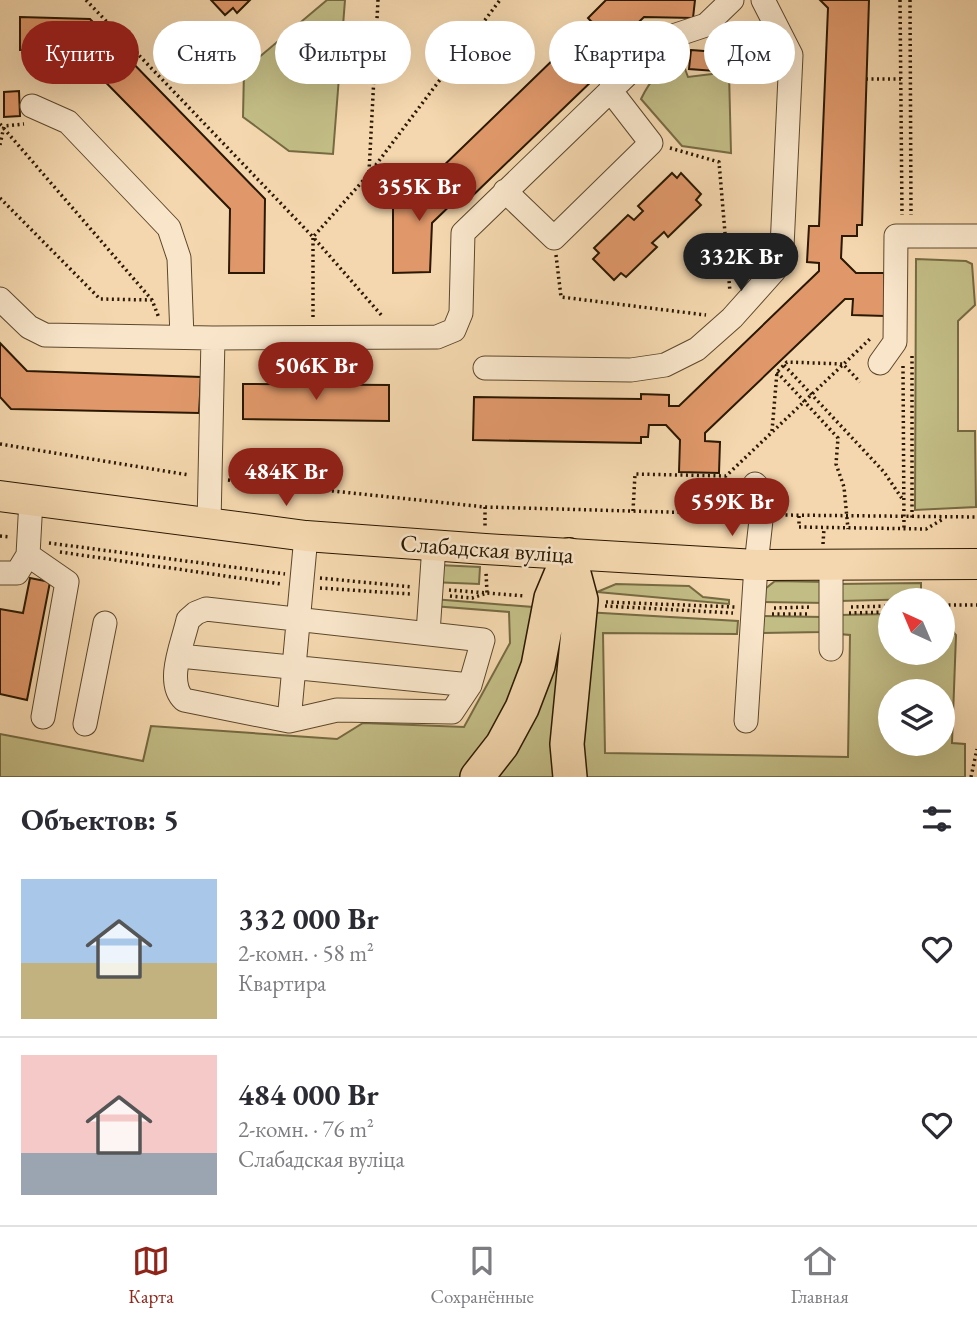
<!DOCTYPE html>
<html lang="ru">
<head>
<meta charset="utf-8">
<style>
	:root { --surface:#fff; --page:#f2f2f3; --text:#2b2b33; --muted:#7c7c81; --line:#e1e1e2; --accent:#8f2418 }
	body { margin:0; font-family:"EB Garamond",serif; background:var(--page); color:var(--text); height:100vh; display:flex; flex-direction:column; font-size:26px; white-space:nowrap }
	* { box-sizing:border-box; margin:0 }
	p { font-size:23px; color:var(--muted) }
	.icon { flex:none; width:38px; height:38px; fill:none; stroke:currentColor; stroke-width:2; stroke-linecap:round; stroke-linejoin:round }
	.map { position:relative; height:777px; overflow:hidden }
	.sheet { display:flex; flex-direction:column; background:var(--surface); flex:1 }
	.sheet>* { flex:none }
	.banner { position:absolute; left:21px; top:21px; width:936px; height:63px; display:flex; gap:14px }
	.needle { width:46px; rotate:316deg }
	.tools { position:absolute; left:878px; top:588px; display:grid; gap:14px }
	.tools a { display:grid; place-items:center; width:77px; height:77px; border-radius:50%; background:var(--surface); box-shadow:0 7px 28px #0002; font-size:35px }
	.price { position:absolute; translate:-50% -60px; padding:0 16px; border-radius:24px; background:var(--accent); color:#fff; font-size:23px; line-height:46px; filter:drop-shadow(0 2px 4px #0008) }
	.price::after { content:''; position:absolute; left:50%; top:42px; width:21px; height:16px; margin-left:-10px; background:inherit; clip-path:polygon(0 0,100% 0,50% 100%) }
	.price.selected { background:#222; color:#fff }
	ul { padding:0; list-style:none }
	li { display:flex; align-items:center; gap:21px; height:175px; padding:0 21px }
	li+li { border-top:2px solid var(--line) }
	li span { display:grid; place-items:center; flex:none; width:196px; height:140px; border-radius:0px; color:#555 }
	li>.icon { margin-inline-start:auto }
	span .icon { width:84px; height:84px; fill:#fffc; stroke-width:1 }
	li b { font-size:30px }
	h2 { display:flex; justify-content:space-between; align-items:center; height:84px; padding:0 21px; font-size:30px }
	.tag { padding:0 24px; border-radius:32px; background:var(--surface); box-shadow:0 7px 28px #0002; font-size:24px; line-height:63px }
	.tag.selected { background:var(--accent); color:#fff }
	.menu { display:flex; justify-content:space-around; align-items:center; height:98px; border-top:2px solid var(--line); background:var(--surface); font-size:19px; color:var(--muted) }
	.menu a { display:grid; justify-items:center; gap:4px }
	.menu .selected { color:var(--accent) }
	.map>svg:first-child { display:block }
</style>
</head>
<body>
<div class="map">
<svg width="977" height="777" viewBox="0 0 977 777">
	<rect width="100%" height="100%" fill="#f4d7ae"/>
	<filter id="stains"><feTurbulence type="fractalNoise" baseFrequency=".00286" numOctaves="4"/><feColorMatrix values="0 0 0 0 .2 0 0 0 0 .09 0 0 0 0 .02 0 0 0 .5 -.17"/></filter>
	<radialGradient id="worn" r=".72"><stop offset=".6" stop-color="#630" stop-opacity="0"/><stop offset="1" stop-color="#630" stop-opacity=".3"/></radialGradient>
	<path fill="#c2bc85" stroke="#766a42" stroke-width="2" fill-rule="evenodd" d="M 327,0 L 345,0 L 333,154 L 289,151 L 243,117 L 244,70 Z
		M 682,61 L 688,77 L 729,72 L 731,153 L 682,146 L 641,99 C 651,78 660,70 682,61 Z
		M 916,259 L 966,261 L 972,264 L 975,305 L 958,321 L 958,431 L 975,431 L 976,507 L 915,510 Z
		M 438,565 L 480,567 L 479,584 L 431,582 Z
		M 775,581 L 827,582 L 826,603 L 758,602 L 765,589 Z
		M 921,583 L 921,599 L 839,601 L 838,584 Z
		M 616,584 L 689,586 L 703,597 L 729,600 L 729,604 L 597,592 Z
		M 433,599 L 533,607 L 524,682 L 462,777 L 0,777 L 0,734 L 143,761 L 151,726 L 337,739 L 363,723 L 464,727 L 510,643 L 509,612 L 433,606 Z
		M 566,601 L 556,777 L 489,777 Z
		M 585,612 L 738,621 L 737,634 L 603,633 L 605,753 L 848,757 L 850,635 L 839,634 L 839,615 L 891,614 L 891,653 L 943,653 L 943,619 L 956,635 L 952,743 L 965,744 L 965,777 L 578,777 ZM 891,691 L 943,691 L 943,744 L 891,744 Z
		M 761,616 L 823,617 L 822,632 L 761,633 Z"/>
	<path fill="#e0986a" stroke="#2a1800" stroke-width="2" d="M 211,0 L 250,0 L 237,13 L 233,8 L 225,15 Z
		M 606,0 L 695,0 L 693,18 L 644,17 L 614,46 L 588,18 Z
		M 820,0 L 869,0 L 862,225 L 857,225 L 857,236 L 842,236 L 841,258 L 856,273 L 884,273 L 885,316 L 852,315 L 853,299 L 845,299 L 705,433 L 705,441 L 720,442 L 719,473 L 679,472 L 680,440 L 666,425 L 649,425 L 648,437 L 641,437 L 641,443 L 473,440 L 474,397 L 641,399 L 641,394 L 669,395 L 669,406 L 679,406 L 819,271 L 819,263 L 807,262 L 809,226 L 819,226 L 828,8 Z
		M 20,17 L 90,19 L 265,199 L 264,273 L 229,273 L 230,209 L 75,51 L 20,50 Z
		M 592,22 L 621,53 L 465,203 L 436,173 Z
		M 691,50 L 717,52 L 715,71 L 689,69 Z
		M 19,91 L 20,116 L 4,117 L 4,92 Z
		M 432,169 L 459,197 L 432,223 L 430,272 L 393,273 L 393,205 Z
		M 672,173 L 677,178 L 681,173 L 701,194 L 696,200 L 701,205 L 668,237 L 664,232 L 652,243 L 657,247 L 626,277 L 621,273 L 614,280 L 593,259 L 599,253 L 594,248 L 628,215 L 634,220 L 643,211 L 638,206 Z
		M 0,343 L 27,371 L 201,377 L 199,413 L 11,409 L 0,397 Z
		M 243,384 L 389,385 L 389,421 L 243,419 Z
		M 30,578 L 50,582 L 27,700 L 0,694 L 0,609 L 23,613 Z"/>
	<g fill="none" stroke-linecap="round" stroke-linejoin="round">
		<defs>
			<path id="minor" d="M 32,106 L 68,122 L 169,228 L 179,258 L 182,337
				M 505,191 L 554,238 L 651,143 L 610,90
				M 0,299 L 29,327 L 45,335 L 213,338 L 209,524
				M 213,338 L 437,337 L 454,330 L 461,313 L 463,233 L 664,39 L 706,25 L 732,0
				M 880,363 L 895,342 L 896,236 L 977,236
				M 485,368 L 631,370 L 665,365 L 697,349 L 732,318 L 774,271 L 782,247 L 791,55 L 763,0
				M 28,555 L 67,582 L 43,717
				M 0,573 L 17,573 L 28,555 L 31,500
				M 206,609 L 483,640 L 470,685 L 452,712 L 337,710 L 289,721 L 184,700 C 165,682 183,643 188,620 L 196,613 Z
				M 428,633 L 434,545
				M 831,649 L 831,564
				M 180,656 L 470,685
				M 289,721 L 306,536
				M 746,721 L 756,565 L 764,493 L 755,484
				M 85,724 L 105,623"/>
			<path id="major" d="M 0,496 L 306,536 L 485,549 L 756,565 L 977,564"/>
			<path id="highway" d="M 569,555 L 581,600 L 567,744 L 570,777
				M 477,777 L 502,745 L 522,708 L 538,666 L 551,598 L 569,555"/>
		</defs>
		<use href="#minor" stroke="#5c482c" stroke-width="25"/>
		<use href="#major" stroke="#2a1800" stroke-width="32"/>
		<use href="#highway" stroke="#2a1800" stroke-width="36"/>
		<path stroke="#2a1800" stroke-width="3.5" stroke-dasharray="2 3.5" stroke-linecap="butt" d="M 86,0 L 313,237 L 369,174 L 500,0
			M 900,0 L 902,215
			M 910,0 L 911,215
			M 866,79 L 901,79
			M 0,124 L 152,300 L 159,318
			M 0,145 L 4,126 L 24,124
			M 670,148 L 719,162 L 730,292
			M 369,172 L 378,0
			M 0,198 L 100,299 L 152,300
			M 556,255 L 561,297 L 706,315
			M 313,317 L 313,237 L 383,317
			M 912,356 L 912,518
			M 784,365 L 884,472 L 903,500
			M 903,366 L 904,528
			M 777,372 L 838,438 L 836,464 L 844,487 L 848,529
			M 772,431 L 777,372 L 787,362 L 843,364 L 860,382
			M 0,444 L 189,475
			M 228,480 L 485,507 L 740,514
			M 485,507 L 485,526
			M 633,511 L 635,474 L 726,476 L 872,337
			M 780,515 L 977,517
			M 799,516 L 799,527 L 926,529 L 943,519
			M 0,536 L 11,537
			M 49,543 L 285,574
			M 823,544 L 824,528
			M 60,552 L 281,584
			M 320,578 L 413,587
			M 320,588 L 410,594
			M 449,590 L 525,596
			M 450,596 L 472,598 L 487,593 L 486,572
			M 606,602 L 735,607
			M 943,605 L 977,605
			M 605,606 L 733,613
			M 851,607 L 891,606
			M 774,608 L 812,607
			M 849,613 L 891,612
			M 772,614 L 810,614
			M 971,777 L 977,749"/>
		<use href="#minor" stroke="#f8e5ca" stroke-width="23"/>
		<use href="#major" stroke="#f4d7ae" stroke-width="30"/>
		<use href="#highway" stroke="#f4d7ae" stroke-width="33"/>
	</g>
	<g text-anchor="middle" stroke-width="5" stroke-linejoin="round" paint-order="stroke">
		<g font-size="24" fill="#2a1800" stroke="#f8e5ca">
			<text transform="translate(487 549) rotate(4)" y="8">Слабадская вуліца</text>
		</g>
	</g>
	<rect width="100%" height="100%" filter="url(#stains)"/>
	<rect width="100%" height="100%" fill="url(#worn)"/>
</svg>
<div class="tools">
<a><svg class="needle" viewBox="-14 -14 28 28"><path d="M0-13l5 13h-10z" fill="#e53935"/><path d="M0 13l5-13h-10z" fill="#7c7c81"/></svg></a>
<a><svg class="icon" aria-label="layers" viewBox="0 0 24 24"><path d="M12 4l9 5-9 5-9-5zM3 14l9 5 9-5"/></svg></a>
</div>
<b class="price" style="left:419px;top:223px">355K Br</b>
<b class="price selected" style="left:741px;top:293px">332K Br</b>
<b class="price" style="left:316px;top:402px">506K Br</b>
<b class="price" style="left:286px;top:508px">484K Br</b>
<b class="price" style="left:732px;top:538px">559K Br</b>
<div class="banner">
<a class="tag selected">Купить</a>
<a class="tag">Снять</a>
<a class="tag">Фильтры</a>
<a class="tag">Новое</a>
<a class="tag">Квартира</a>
<a class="tag">Дом</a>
</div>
</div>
<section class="sheet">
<h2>Объектов: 5<svg class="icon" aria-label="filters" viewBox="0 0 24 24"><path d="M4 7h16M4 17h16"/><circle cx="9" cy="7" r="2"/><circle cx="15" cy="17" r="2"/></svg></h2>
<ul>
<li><span style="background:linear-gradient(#a9c7e8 60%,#c2b280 0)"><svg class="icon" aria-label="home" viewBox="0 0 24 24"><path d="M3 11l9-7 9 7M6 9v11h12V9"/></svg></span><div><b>332 000 Br</b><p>2-комн. · 58 m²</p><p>Квартира</p></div><svg class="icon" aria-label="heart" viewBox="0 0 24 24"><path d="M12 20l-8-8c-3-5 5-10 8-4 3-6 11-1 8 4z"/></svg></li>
<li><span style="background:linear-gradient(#f6c9c9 70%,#9aa5b1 0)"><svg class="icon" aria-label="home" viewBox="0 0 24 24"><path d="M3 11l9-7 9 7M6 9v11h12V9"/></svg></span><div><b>484 000 Br</b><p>2-комн. · 76 m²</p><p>Слабадская вуліца</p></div><svg class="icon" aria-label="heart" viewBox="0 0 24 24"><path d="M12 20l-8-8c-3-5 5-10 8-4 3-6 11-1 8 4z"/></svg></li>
</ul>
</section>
<nav class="menu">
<a class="selected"><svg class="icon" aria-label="map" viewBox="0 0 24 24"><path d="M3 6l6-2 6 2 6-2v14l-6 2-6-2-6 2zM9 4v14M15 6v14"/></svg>Карта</a>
<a><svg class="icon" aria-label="saved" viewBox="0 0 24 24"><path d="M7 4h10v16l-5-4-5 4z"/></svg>Сохранённые</a>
<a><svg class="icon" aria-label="home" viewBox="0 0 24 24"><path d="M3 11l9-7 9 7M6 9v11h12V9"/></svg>Главная</a>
</nav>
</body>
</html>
